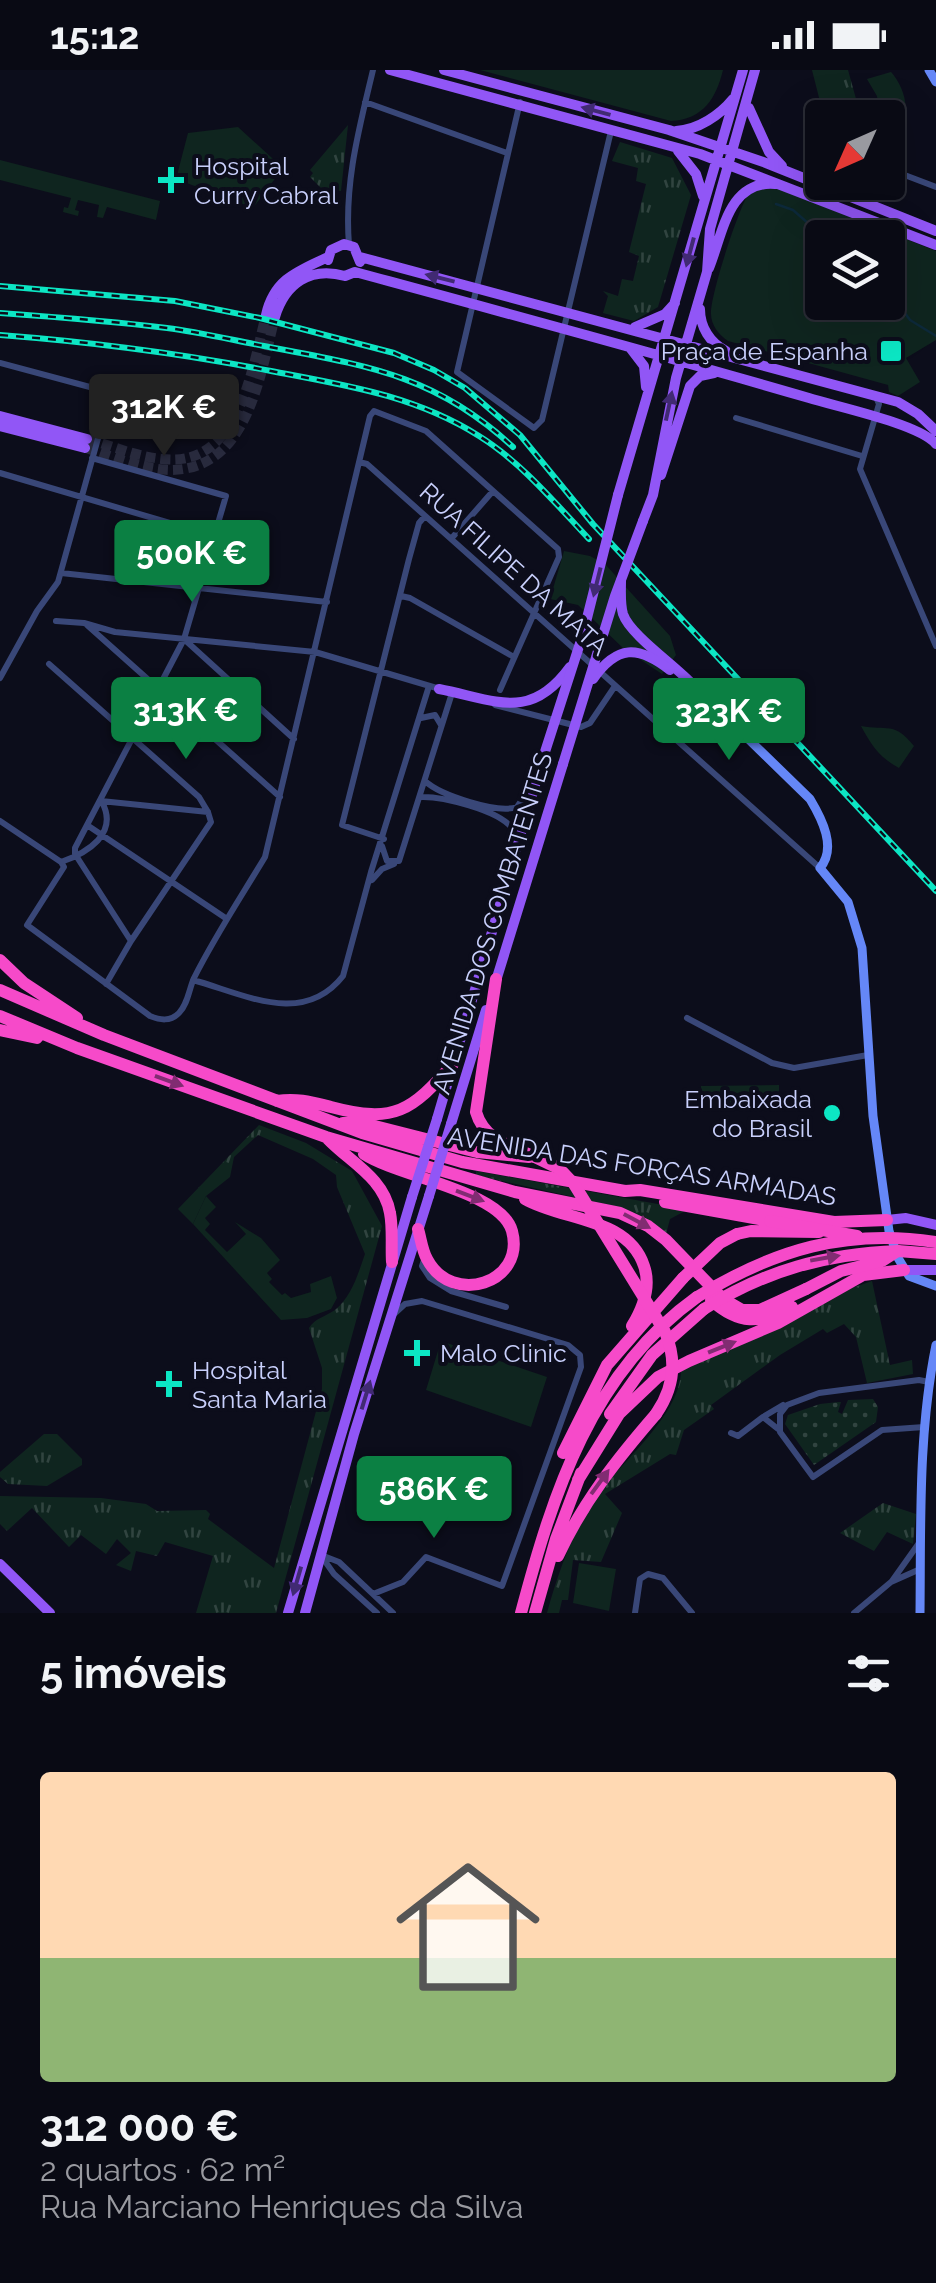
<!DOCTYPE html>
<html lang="pt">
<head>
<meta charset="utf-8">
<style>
	:root { --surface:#090a14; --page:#12131d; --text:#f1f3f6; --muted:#999aa0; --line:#292b34; --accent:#0b8043 }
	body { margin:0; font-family:Raleway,sans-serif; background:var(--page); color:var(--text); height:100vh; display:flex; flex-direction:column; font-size:38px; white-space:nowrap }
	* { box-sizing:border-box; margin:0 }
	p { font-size:32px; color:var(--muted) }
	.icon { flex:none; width:55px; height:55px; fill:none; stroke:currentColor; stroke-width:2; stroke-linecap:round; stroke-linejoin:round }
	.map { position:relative; height:1543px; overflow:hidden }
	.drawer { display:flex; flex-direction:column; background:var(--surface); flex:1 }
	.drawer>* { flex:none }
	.needle { width:65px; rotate:225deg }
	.tools { position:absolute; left:805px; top:30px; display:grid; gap:20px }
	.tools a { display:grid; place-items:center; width:100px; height:100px; border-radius:10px; background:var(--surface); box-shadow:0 10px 40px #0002,0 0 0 2px var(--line); font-size:50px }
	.price { position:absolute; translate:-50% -85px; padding:0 22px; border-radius:10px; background:var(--accent); color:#fff; font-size:32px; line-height:65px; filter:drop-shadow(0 2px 5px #0008) }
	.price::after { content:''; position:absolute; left:50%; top:60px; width:30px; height:22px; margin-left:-15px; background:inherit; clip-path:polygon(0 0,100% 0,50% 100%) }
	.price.current { background:#222; color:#fff }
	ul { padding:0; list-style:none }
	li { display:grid; align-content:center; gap:20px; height:530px; padding:0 40px }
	li span { display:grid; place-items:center; height:310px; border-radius:10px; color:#555 }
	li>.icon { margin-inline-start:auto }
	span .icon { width:180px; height:180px; fill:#fffc; stroke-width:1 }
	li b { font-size:42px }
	h2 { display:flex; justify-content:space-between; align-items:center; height:120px; padding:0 40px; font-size:42px }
	.status { display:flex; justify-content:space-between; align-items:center; height:70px; padding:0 50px; background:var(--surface); direction:ltr }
	.status svg { height:28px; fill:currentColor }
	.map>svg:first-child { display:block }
</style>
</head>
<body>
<div class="status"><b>15:12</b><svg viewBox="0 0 49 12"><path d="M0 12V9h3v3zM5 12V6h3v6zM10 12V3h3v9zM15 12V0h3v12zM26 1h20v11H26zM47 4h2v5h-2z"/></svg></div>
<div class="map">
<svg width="936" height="1543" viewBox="0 0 936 1543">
	<defs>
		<pattern id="grass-tufts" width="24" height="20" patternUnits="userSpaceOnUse" patternTransform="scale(2.5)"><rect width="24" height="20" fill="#0f251f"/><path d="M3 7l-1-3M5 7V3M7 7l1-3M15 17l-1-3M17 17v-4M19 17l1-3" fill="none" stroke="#314440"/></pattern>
		<pattern id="garden-dots" width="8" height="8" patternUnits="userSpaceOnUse" patternTransform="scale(2.5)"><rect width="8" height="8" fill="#0f251f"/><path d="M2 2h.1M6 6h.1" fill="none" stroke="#314440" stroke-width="1.8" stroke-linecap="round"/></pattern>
	</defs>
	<rect width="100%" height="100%" fill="#0c0d1b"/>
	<path fill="url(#grass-tufts)" d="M 812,0 L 848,0 L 861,47 L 824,47 Z
		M 891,2 C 901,13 909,33 904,47 L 888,54 L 888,48 L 881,47 L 877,26 L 867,9 Z
		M 348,55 L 341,121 L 332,120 L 327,124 L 310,107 L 313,103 L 310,100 Z
		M 620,72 L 672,88 L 691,125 L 658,237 L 634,251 L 603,243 L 608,226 L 603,221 L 618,226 L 622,209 L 633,211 L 639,186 L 629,182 L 646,114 L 636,111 L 638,98 L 612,91 Z
		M 259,1055 L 306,1073 L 352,1101 L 382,1156 L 276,1543 L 196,1543 L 213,1486 L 165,1472 L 157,1486 L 136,1481 L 131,1501 L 116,1495 L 131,1483 L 117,1469 L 106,1484 L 81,1465 L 69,1477 L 32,1438 L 7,1461 L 0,1454 L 0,1426 L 101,1428 L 146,1434 L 157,1441 L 206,1440 L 210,1444 L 208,1449 L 274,1498 L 322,1319 L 322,1298 L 309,1258 C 315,1248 325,1247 335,1240 C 352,1226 358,1204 365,1184 L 337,1117 L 336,1105 L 313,1089 L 258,1065 L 234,1087 L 230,1107 L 206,1126 L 193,1154 L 178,1139 Z
		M 476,1101 L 685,1139 L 685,1141 L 670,1149 L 666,1164 L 614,1136 L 476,1105 Z
		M 872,1211 L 890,1295 L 912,1290 L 913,1304 L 867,1313 L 856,1267 L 844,1254 L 827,1263 L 823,1259 L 780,1285 L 711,1335 L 714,1339 L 684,1360 L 676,1385 L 670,1384 L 605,1424 L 622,1443 L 601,1492 L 573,1490 L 568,1530 L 562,1530 L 559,1543 L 547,1543 C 558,1503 572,1463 595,1428 C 621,1392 680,1346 681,1301 L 849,1219 Z
		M 44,1364 L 57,1364 L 82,1389 L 82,1395 L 47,1416 L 8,1414 L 0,1407 L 0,1402 Z
		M 883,1433 L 916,1444 L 913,1474 L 887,1462 L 874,1481 L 840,1463 Z"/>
	<path fill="#0f251f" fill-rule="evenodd" d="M 480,0 L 723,0 C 716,28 704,49 671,51 Z
		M 238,57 L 283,98 L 253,138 L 176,109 L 188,63 Z
		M 0,90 L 160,131 L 156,150 L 107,137 L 103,148 L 97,147 L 99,135 L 78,130 L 75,140 L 79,141 L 78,146 L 63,142 L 64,137 L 68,138 L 71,128 L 0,110 Z
		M 764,117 L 779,119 L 936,181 L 936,270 L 906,288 L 920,312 L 898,326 L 889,322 L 888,315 L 728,271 C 719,265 711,255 711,244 C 710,226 739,136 750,121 ZM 822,168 L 888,168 L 888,232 L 822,232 Z
		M 564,481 L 590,486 L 605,494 L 670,566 L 676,585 L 662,604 L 623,578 L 578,535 L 550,529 Z
		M 861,656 C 887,661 894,651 914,676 L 899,698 C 880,688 871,675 861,656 Z
		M 779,1015 L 779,1035 L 701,1035 L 701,1016 Z
		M 206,1126 L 216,1137 L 205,1148 L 210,1154 L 205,1160 L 227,1182 L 246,1164 L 235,1152 L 261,1168 L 280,1190 L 267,1203 L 272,1209 L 269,1212 L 282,1225 L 285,1223 L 291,1228 L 311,1222 L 310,1214 L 331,1206 L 337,1228 L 331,1239 L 307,1248 L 281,1250 L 193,1154 Z
		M 441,1271 L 547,1307 L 531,1357 L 426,1320 Z
		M 579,1493 L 616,1499 L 609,1541 L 573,1533 Z"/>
	<path fill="url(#garden-dots)" d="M 873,1329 L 878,1337 L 876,1352 L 814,1395 L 785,1354 L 788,1345 L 820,1334 L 838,1332 L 841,1332 L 838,1342 L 842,1344 L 848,1330 Z"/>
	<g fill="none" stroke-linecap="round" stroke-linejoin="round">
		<path stroke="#0d293a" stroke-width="2.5" d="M 776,134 L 793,140 L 825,168
			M 888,220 L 910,250 L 936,266"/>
		<path stroke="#282a3d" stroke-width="10" stroke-dasharray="10 5" stroke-linecap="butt" d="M 88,369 C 112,376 138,387 163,389 C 239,398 252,298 266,245
			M 86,378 C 112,386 141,399 169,400 C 248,401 260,305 275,247"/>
		<path stroke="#394778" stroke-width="6" d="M 365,32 L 507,83
			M 520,32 L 457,302 L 534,358 L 542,350 L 611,61
			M 888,109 L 902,104 L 936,117
			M 863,131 L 884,112
			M 349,175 C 344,113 359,59 373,0
			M 0,293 L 101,320 L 109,329 L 58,512 L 37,541 L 0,608
			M 876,327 L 879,334 L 860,399 L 936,576
			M 736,348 L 862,386
			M 92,388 L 226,426 L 184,569 L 75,778 L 75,784 L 131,871
			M 359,392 L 367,394 L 820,798
			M 0,403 L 214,466
			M 451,469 L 493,421
			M 61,503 L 327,532
			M 401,526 L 410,528 L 514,587
			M 56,551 L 84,553 L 115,562 L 315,582 L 440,619
			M 87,555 L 280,727
			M 185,570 L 294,669
			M 49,594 L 199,727 L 208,742
			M 495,635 L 581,657 L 590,653 L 615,616
			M 421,648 L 435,645 L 441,655
			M 425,711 C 440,725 497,744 517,737 L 528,721
			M 420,727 C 442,726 498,740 512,758 L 513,777
			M 101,731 L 208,742
			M 0,751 L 61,792 L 64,797 L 27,855 L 150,946 C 160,950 170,952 179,943 C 188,934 189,919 194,908 C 215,866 241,827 265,787 L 370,346 L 374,341 L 426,361 L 558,479 L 559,487 L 500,620
			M 87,755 L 227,849
			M 384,769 L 342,755 L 409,489 L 419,453 L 425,446
			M 382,776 L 387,791 L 399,791 L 452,623
			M 61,792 C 87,783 119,764 102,732
			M 372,810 L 382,799 L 394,794
			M 193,910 C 244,924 303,957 343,906 L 371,802 L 429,616
			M 106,914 L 131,871 L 211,752 L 208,742
			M 687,948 L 772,993 L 794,998 L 868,985
			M 424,1190 L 422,1196 L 430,1208 L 451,1221 L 506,1237
			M 924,1357 L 882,1360 L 813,1407 L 780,1362 L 780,1344 L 787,1335 L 819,1323 L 919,1310 L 929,1312
			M 778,1359 L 763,1347 L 783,1335
			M 731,1363 L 738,1366 L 763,1347
			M 321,1485 L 339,1492 L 393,1543
			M 322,1487 L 334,1504 L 377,1543
			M 892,1511 L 919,1473
			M 373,1524 L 403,1512 L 426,1487 L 502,1516 L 581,1297 L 580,1285 L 568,1275 L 422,1231 L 405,1234 L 393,1245
			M 635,1543 L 640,1509 L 648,1504 L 663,1508 L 692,1543
			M 854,1543 L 891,1512 L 918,1500"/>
		<path stroke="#6587f7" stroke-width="9" d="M 929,0 L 936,12
			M 693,615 L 810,729 C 822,749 837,778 820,798 L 848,832 L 862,878 L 873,1046 L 889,1161 L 898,1188 L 909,1206 L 936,1216
			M 920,1543 C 921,1454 918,1363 936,1275"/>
		<path stroke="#9156f6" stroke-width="10" d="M 390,0 L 700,84 L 936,175
			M 444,0 L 669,60 L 766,93 L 936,161
			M 749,38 L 769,82 L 782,96
			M 676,61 C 698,60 720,45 733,29
			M 678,81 L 696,104 L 703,126
			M 360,187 L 898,332 L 918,344 L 936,361
			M 328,190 L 331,180 L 344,174 L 354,177 L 360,192
			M 709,198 C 723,164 728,110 775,114
			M 700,239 C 700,257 710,273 726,281
			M 266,245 C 274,209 298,201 328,187
			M 275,247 C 285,214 310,196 345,206 L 355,202 C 506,243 658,284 809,328 C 838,337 919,354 936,374
			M 635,257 L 665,244 L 675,233
			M 631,279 L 644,296 L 646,317
			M 0,346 L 87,369
			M 0,356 L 85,378
			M 661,405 L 690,316 L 700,306 L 714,303
			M 618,425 L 743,0
			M 643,451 L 653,425 L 676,308 L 707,202 L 710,159 L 755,0
			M 621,511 C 621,522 620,534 623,544 C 630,565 676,596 693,615
			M 439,619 C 496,630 530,652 570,597
			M 495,914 L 563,694
			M 437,1049 L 543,688
			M 451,1054 L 486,940
			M 887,1150 L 906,1148 L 936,1155
			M 904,1200 L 936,1200
			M 0,1494 L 50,1543
			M 288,1543 L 412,1127
			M 305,1543 L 354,1364 L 429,1126"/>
		<path stroke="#f64ac9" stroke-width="12" d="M 0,890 L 24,913 L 77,948
			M 496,909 L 476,1042 C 484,1070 510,1076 535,1087
			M 0,920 L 104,965 L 362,1063 L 462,1092 L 625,1121 L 640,1120 L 834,1152 L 887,1150
			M 0,946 L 77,978 L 326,1067 L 515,1122 L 620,1143 L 648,1156 L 666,1170 L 723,1229 L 742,1240 L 760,1240 L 806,1219
			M 0,960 L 37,968
			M 277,1031 C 297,1028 311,1032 331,1037 C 395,1054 411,1041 453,994
			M 343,1053 L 359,1052 L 477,1082 L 529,1087
			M 328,1069 C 350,1092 384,1108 390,1143 C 393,1158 391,1176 392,1192
			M 364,1084 C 399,1107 501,1121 512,1161 C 526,1213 452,1237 427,1189 C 422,1180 421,1169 418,1159
			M 525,1129 C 563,1151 628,1147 644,1196 C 651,1216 643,1238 632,1256
			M 665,1132 L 770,1151
			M 737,1164 L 751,1161 L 819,1162
			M 898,1181 L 936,1184
			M 711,1230 C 739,1255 759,1254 792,1237
			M 610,1344 L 652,1285 L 704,1239
			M 563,1383 L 607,1295 L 683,1208
			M 578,1410 L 619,1344 L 658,1307 L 689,1291 L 778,1253 L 863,1205 L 904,1200
			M 558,1486 C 583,1432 617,1389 656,1344
			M 521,1543 C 553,1423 591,1303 697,1227
			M 535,1543 L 556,1469 L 581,1403"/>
		<defs>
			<path id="rail" d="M 0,216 L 175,231 L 260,248 L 394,283 L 434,300 L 465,318 L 520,365 L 593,454 L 936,821
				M 0,243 C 56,247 111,251 167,258 C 199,262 232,270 264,276 C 363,295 435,304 513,377
				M 0,265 C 92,272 179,283 271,301 C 344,315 414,325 479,366 C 521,392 555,433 589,469"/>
		</defs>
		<use href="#rail" stroke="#0ce6c4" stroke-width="6"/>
		<use href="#rail" stroke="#0c0d1b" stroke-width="2.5" stroke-dasharray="8" stroke-linecap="butt"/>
		<path stroke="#9156f6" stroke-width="10" d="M 593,609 C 617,575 638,575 670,600
			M 543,688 L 583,564 L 618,425
			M 563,694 L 615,526 L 643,451
			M 429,1126 L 451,1054
			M 412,1127 L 437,1049"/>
		<path stroke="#f64ac9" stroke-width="12" d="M 535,1087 L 560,1099 L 574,1114 L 665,1262 C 677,1290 674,1318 656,1344
			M 770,1151 L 857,1166
			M 683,1208 L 720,1173 L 737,1164
			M 806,1219 L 841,1201 L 882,1191 L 896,1182
			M 697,1227 C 774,1180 846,1158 936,1172
			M 704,1239 C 766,1200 826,1184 898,1181"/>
	</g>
	<defs><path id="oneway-solid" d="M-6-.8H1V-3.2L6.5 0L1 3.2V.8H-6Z" transform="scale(2.5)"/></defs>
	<g fill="#412a73">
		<use href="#oneway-solid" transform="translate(596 41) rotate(-165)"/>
		<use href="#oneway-solid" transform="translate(690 182) rotate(105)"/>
		<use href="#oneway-solid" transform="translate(440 208) rotate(-166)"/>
		<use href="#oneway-solid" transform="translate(669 336) rotate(-78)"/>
		<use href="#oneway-solid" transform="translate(597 512) rotate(104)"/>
		<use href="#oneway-solid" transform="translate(366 1325) rotate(-73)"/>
		<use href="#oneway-solid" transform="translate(297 1511) rotate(106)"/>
	</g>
	<g fill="#812c72">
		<use href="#oneway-solid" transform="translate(169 1011) rotate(20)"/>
		<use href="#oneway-solid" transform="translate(470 1126) rotate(21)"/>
		<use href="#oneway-solid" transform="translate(637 1151) rotate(28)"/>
		<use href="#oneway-solid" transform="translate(825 1188) rotate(-10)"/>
		<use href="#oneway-solid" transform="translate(722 1277) rotate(-22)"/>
		<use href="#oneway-solid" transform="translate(600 1412) rotate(-54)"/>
	</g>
	<g fill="#0ce6c4" stroke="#0c0d1b" stroke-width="4">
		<path d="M166 95h10v10h10v10h-10v10h-10v-10h-10v-10h10z"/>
		<rect x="879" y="269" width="24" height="24" rx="5"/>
		<circle cx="832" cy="1043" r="10"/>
		<path d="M412 1268h10v10h10v10h-10v10h-10v-10h-10v-10h10z"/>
		<path d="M164 1299h10v10h10v10h-10v10h-10v-10h-10v-10h10z"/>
	</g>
	<g text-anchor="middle" stroke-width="8" stroke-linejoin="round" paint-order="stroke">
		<g font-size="25" fill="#c9d0fc" stroke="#0c0d1b" text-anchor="start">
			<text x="194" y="105">Hospital<tspan x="194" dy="29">Curry Cabral</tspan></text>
			<text x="868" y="290" text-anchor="end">Praça de Espanha</text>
			<text x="812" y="1038" text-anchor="end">Embaixada<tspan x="812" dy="29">do Brasil</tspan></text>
			<text x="440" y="1292">Malo Clinic</text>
			<text x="192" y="1309">Hospital<tspan x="192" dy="29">Santa Maria</tspan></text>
		</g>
		<g font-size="25" fill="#c9d0fc" stroke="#0c0d1b">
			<text transform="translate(514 499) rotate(42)" y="9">RUA FILIPE DA MATA</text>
			<text transform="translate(492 853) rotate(-73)" y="9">AVENIDA DOS COMBATENTES</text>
			<text transform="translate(642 1096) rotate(9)" y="9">AVENIDA DAS FORÇAS ARMADAS</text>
		</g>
	</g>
</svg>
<div class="tools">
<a><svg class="needle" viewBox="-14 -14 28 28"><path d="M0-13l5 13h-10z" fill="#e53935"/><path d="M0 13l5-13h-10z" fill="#999aa0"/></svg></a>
<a><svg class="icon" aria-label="layers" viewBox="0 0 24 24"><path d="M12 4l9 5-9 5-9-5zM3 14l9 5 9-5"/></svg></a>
</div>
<b class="price current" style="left:164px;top:389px">312K €</b>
<b class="price" style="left:192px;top:535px">500K €</b>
<b class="price" style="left:186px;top:692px">313K €</b>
<b class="price" style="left:729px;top:693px">323K €</b>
<b class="price" style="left:434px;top:1471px">586K €</b>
</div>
<section class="drawer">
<h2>5 imóveis<svg class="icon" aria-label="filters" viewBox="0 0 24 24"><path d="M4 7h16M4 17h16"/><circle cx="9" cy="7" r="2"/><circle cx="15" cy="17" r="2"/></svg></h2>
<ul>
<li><span style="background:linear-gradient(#ffd9b3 60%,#8fb573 0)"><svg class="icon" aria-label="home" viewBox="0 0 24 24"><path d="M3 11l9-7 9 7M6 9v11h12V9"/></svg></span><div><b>312 000 €</b><p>2 quartos · 62 m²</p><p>Rua Marciano Henriques da Silva</p></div></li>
</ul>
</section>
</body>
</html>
